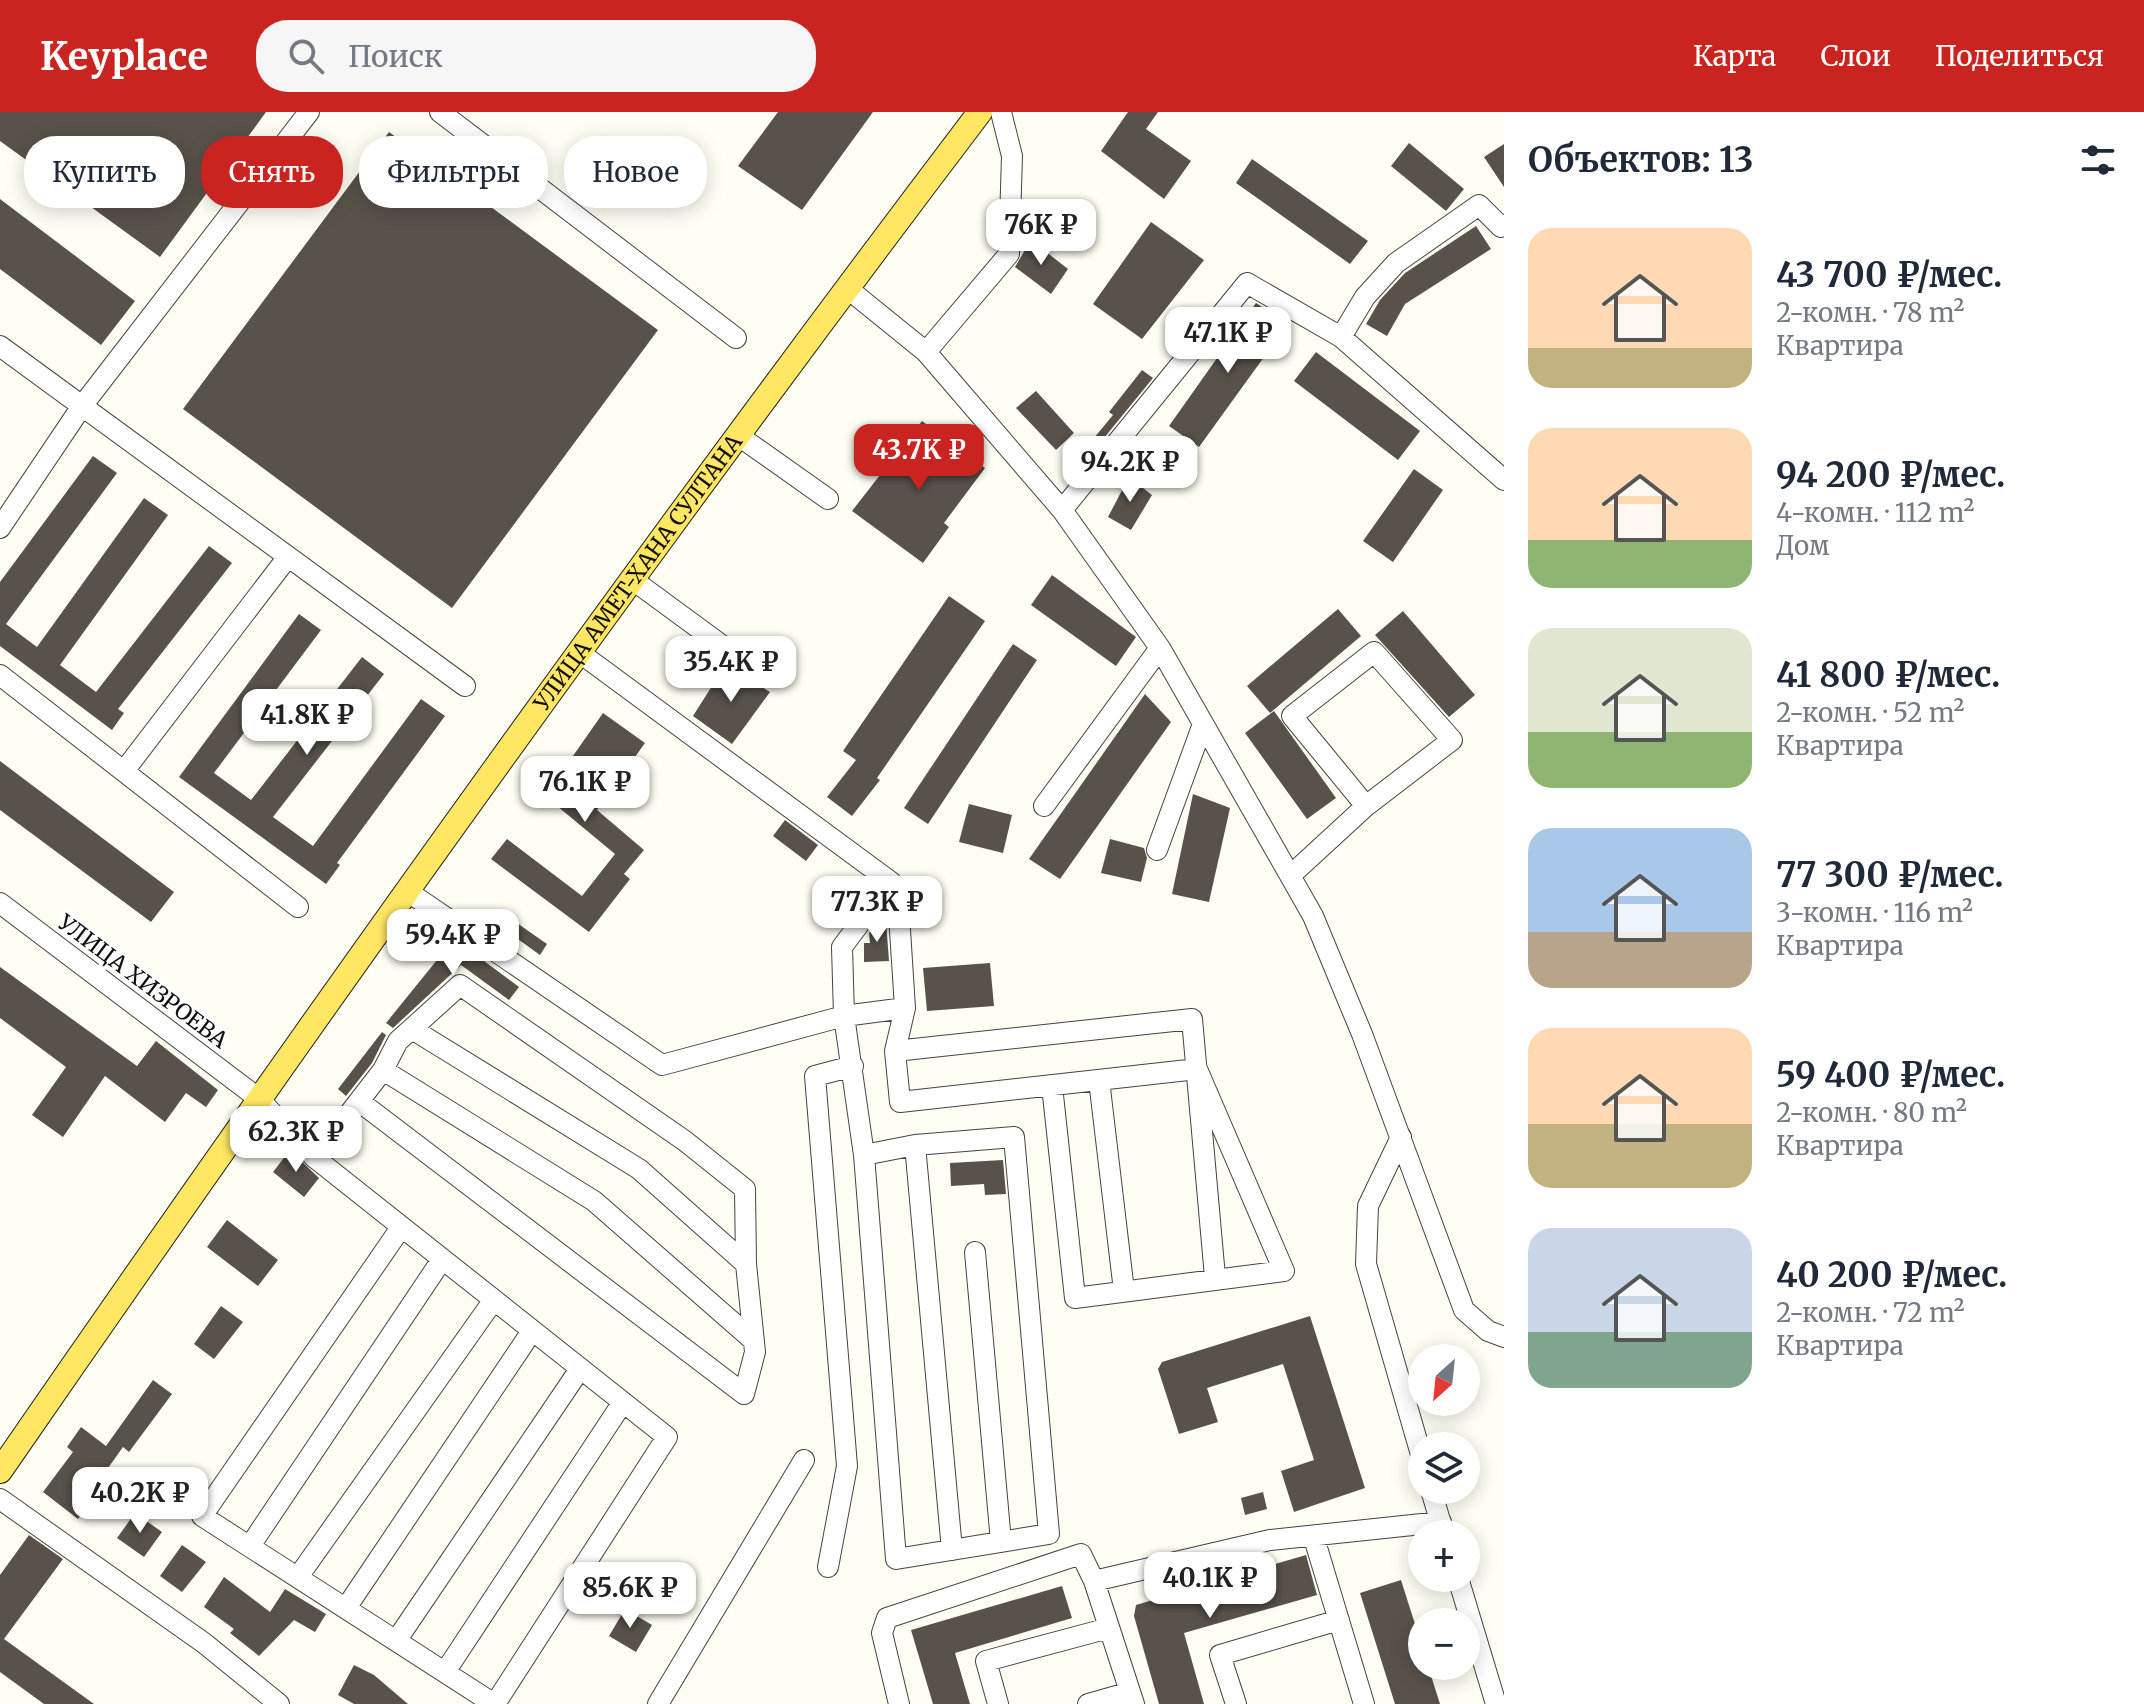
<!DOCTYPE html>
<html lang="ru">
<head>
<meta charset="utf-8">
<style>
	:root { --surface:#fff; --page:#f6f6f7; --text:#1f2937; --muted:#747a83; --accent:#c9241f }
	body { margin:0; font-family:Merriweather,serif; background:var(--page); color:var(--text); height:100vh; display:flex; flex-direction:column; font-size:30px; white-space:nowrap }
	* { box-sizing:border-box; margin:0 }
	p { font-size:26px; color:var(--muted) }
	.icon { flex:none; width:44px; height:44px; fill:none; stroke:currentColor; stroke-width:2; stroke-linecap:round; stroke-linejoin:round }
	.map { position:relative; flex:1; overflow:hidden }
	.drawer { display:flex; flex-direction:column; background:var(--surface); width:640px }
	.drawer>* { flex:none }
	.top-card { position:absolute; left:24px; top:24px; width:760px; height:72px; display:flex; gap:16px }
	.needle { width:52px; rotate:207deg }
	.controls { position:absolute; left:1408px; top:1232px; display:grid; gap:16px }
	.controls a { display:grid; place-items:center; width:72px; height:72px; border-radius:50%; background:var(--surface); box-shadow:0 4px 20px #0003; font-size:40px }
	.price { position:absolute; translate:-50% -68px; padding:0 18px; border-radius:16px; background:#fff; color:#222; font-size:26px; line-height:52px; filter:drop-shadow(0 2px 4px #0008) }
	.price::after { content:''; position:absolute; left:50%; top:48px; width:24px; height:18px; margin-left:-12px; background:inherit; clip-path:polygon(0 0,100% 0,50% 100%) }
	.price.current { background:var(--accent); color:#fff }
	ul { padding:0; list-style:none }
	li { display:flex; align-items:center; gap:24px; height:200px; padding:0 24px }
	li span { display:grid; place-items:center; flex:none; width:224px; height:160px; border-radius:24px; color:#555 }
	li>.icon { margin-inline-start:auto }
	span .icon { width:96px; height:96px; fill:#fffc; stroke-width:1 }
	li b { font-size:34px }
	h2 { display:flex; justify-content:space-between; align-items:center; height:96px; padding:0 24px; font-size:34px }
	.tag { padding:0 28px; border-radius:32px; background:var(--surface); box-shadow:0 4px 20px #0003; font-size:28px; line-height:72px }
	.tag.current { background:var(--accent); color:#fff }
	header { display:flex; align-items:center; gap:48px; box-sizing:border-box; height:112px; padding:0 40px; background:var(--accent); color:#fff }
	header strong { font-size:38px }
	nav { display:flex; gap:44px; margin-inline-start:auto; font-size:28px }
	.search { width:560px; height:72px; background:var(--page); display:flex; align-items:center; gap:20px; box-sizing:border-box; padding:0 28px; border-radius:32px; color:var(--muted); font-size:30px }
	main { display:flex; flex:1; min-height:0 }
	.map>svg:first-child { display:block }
</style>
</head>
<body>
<header>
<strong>Keyplace</strong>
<div class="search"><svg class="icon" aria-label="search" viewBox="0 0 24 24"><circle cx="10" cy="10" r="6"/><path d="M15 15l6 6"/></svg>Поиск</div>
<nav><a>Карта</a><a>Слои</a><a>Поделиться</a></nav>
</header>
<main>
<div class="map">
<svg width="1504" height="1592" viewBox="0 0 1504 1592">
	<rect width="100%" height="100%" fill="#fffef3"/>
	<path fill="#59524b" d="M 0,0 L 266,0 L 160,145 L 0,29 Z
		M 778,0 L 873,0 L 802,98 L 738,54 Z
		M 1128,0 L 1158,0 L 1146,17 L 1191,49 L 1164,87 L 1101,39 Z
		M 389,20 L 658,218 L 452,496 L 183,297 Z
		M 1409,31 L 1464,77 L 1446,99 L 1391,54 Z
		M 1504,32 L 1504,75 L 1484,45 Z
		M 1252,47 L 1368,129 L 1350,152 L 1236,71 Z
		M 0,87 L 135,189 L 101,233 L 0,157 Z
		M 1151,110 L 1204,148 L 1142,227 L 1093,192 Z
		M 1476,114 L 1491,137 L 1405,192 L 1387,224 L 1366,212 L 1380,188 L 1405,161 Z
		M 1031,128 L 1068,157 L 1051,182 L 1015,155 Z
		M 1256,191 L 1288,212 L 1199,335 L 1169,314 Z
		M 1316,240 L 1420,319 L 1398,348 L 1294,269 Z
		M 1142,258 L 1153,266 L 1095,337 L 1089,332 L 1113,303 L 1109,300 Z
		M 1036,279 L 1074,321 L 1056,338 L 1016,296 Z
		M 922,309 L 985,356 L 944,411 L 949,415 L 923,451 L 852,399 Z
		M 93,344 L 117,361 L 6,512 L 37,535 L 144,386 L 168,403 L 60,553 L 96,580 L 209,434 L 232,451 L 118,597 L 124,601 L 112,618 L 0,534 L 0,470 Z
		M 1414,357 L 1443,378 L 1393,450 L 1363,429 Z
		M 1129,365 L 1152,383 L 1131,418 L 1108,405 Z
		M 1052,463 L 1136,525 L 1116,554 L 1031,493 Z
		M 949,484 L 985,509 L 877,666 L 880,668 L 852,704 L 827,685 L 856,648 L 843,639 Z
		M 1338,497 L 1361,524 L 1270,601 L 1247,574 Z
		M 1403,499 L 1475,583 L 1449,605 L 1375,523 Z
		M 299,502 L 321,518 L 214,661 L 251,688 L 362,545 L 384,562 L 273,705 L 313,734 L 421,587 L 445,604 L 337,751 L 340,753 L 326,772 L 179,665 Z
		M 1013,532 L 1037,548 L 928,712 L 904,696 Z
		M 726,552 L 770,580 L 732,632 L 693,604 Z
		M 1145,582 L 1171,610 L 1060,767 L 1029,747 Z
		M 1274,599 L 1336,686 L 1307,707 L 1245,621 Z
		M 603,601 L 645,631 L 597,698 L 644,738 L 624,762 L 630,767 L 589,820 L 491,747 L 507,727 L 582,784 L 615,742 L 545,684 Z
		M 0,649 L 174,780 L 151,810 L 0,698 Z
		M 1193,682 L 1230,696 L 1209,790 L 1172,782 Z
		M 969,692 L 1012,703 L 1003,741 L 959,730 Z
		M 785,708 L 818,733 L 806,749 L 773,724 Z
		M 1110,727 L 1144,736 L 1147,746 L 1141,770 L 1101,761 Z
		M 501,800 L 547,832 L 540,843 L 494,810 Z
		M 878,809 L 886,809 L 889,849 L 864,850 L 864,831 L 870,831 L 869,821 Z
		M 449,823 L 519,875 L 509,888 L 461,853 L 393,916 L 386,911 L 441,843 L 436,840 Z
		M 990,851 L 994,894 L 927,899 L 923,856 Z
		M 0,855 L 137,954 L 156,929 L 218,978 L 206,995 L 186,981 L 165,1010 L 105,964 L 63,1025 L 32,1003 L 66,955 L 0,906 Z
		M 382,920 L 386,923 L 372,951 L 346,984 L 338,977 Z
		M 290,1038 L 319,1066 L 304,1085 L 273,1060 Z
		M 1003,1048 L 1006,1082 L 985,1083 L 984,1072 L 951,1074 L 950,1051 Z
		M 227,1108 L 278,1148 L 258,1174 L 207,1135 Z
		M 221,1194 L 243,1210 L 214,1247 L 194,1232 Z
		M 1310,1204 L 1365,1376 L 1294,1400 L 1281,1359 L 1314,1348 L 1283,1252 L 1207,1276 L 1218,1310 L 1179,1322 L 1158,1257 L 1162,1250 Z
		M 153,1268 L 172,1282 L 129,1340 L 123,1335 L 91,1380 L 96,1384 L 78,1407 L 43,1380 L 73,1340 L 67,1335 L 81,1315 L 106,1334 Z
		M 1263,1380 L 1267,1397 L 1245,1403 L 1241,1386 Z
		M 135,1401 L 162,1420 L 144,1445 L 117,1426 Z
		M 29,1423 L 63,1447 L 4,1527 L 94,1592 L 44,1592 L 0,1560 L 0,1463 Z
		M 182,1433 L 206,1450 L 182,1480 L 160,1464 Z
		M 1306,1443 L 1317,1483 L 1184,1521 L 1204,1592 L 1159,1592 L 1134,1504 L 1136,1493 Z
		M 224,1465 L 270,1500 L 285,1477 L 326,1502 L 315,1520 L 294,1508 L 259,1544 L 230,1521 L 234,1517 L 204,1495 Z
		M 1401,1468 L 1422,1534 L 1422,1554 L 1428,1554 L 1440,1592 L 1395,1592 L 1360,1481 Z
		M 1062,1474 L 1072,1506 L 955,1541 L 970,1592 L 933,1592 L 911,1518 Z
		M 625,1497 L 652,1513 L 636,1540 L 609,1524 Z
		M 354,1553 L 374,1563 L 408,1592 L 354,1592 L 338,1583 Z"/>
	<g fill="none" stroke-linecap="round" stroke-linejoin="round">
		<defs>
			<path id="minor" d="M 440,0 L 736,226
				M 847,176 L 926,240 L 1062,398 L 1160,536 L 1313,804 L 1362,922 L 1464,1198 L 1488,1219 L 1504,1225
				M 1341,225 L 1365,185 L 1396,151 L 1479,93 L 1501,115 L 1504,113
				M 0,234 L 465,574
				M 926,240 L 1009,142 L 1012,44 L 1001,0
				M 739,324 L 828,387
				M 1062,398 L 1247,171 L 1341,225 L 1504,368
				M 0,416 L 82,294 L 309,0
				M 633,468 L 731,540
				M 580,541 L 891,770 L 842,835 L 844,904 L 905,896 L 898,787 L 891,770
				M 0,563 L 298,795
				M 124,659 L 287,446
				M 1044,694 L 1160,536
				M 1157,738 L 1203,612
				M 1291,763 L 1366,694 L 1292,604 L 1374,540 L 1452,628 L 1366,694
				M 407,779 L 662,953 L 844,904 L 864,1043 L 896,1447 L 1049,1422 L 1014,1025 L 915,1033 L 864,1043
				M 0,791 L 258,986 L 315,1046 L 667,1325 L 495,1592
				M 905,896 L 895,939 L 900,990 C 999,979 1098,968 1197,957 L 1284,1159 L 1075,1186 L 1052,974
				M 412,917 L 639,1057 L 746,1152
				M 895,939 L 1192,907 L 1215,1165
				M 383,958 L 594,1089 L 753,1228
				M 1099,968 L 1124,1179
				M 1401,1025 L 1368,1094 L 1366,1152 L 1422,1346
				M 915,1033 L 952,1438
				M 315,1046 L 383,958 L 398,929 L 460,873 L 685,1029 L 745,1077 L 746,1152 L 755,1240 L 744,1282 L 360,990
				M 400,1117 L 202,1404 L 494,1592
				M 975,1140 L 1001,1430
				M 1431,1378 L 1444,1422
				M 0,1387 L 204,1531 L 279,1592
				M 1314,1426 L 1364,1592
				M 250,1434 L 441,1149
				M 828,1455 L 847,1354 L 815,964 L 853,954
				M 298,1465 L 493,1189
				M 1458,1466 L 1496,1592
				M 1094,1469 L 1270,1428 L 1441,1410
				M 346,1496 L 532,1219
				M 396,1529 L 580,1257
				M 445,1560 L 623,1290
				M 658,1592 L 804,1348
				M 899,1592 L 882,1521 L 887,1506 L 1081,1442 L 1094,1469 L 1134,1592
				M 998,1592 L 986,1549 L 1109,1516
				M 1088,1592 L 1130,1580
				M 1236,1592 L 1220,1543 L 1339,1508"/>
			<g id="major">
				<path id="s1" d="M 0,1359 C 317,900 642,445 980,0"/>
			</g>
		</defs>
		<use href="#minor" stroke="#434343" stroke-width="22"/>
		<use href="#major" stroke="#212121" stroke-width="26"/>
		<use href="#minor" stroke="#fff" stroke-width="20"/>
		<use href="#major" stroke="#ffe663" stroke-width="24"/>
	</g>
	<g text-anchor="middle" stroke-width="8" stroke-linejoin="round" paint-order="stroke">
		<g font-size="22" fill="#101010" stroke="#fff">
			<text dy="8" stroke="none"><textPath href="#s1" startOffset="1102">УЛИЦА АМЕТ-ХАНА СУЛТАНА</textPath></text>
			<text transform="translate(143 869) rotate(37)" y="8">УЛИЦА ХИЗРОЕВА</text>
		</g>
	</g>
</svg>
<div class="controls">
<a><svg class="needle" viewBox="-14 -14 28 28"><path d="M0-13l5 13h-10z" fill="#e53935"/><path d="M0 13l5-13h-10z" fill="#747a83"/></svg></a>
<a><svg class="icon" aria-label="layers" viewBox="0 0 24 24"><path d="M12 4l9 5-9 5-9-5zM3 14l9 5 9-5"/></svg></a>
<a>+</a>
<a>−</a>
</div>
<b class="price" style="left:1041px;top:155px">76K ₽</b>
<b class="price" style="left:1228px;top:263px">47.1K ₽</b>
<b class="price current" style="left:919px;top:380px">43.7K ₽</b>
<b class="price" style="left:1130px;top:392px">94.2K ₽</b>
<b class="price" style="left:731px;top:592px">35.4K ₽</b>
<b class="price" style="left:307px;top:645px">41.8K ₽</b>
<b class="price" style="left:585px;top:712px">76.1K ₽</b>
<b class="price" style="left:877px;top:832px">77.3K ₽</b>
<b class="price" style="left:453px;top:865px">59.4K ₽</b>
<b class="price" style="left:296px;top:1062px">62.3K ₽</b>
<b class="price" style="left:140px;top:1423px">40.2K ₽</b>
<b class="price" style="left:1210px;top:1508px">40.1K ₽</b>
<b class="price" style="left:630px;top:1518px">85.6K ₽</b>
<div class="top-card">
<a class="tag">Купить</a>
<a class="tag current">Снять</a>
<a class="tag">Фильтры</a>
<a class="tag">Новое</a>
</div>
</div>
<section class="drawer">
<h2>Объектов: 13<svg class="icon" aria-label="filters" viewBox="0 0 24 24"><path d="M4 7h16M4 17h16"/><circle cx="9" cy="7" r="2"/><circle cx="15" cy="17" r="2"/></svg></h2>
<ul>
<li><span style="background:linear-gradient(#ffd9b3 75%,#c2b280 0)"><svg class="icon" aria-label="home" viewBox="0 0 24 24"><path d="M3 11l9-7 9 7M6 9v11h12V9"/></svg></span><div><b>43 700 ₽/мес.</b><p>2-комн. · 78 m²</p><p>Квартира</p></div></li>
<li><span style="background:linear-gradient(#ffd9b3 70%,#8fb573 0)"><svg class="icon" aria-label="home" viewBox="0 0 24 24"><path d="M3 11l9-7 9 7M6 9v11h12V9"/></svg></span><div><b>94 200 ₽/мес.</b><p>4-комн. · 112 m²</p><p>Дом</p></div></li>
<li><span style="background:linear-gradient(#dfe7d0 65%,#8fb573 0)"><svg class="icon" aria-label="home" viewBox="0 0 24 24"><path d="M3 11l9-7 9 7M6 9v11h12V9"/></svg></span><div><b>41 800 ₽/мес.</b><p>2-комн. · 52 m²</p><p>Квартира</p></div></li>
<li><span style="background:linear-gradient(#a9c7e8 65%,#b9a48a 0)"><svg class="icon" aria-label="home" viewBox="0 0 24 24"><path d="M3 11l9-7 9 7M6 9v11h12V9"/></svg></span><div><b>77 300 ₽/мес.</b><p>3-комн. · 116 m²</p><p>Квартира</p></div></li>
<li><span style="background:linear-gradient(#ffd9b3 60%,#c2b280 0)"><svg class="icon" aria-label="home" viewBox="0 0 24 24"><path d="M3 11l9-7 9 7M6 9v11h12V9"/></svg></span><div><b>59 400 ₽/мес.</b><p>2-комн. · 80 m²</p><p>Квартира</p></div></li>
<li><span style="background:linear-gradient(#c9d6e8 65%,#7fa58c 0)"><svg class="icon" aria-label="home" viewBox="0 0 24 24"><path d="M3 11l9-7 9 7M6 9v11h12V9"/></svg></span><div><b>40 200 ₽/мес.</b><p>2-комн. · 72 m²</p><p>Квартира</p></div></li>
</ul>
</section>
</main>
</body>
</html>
